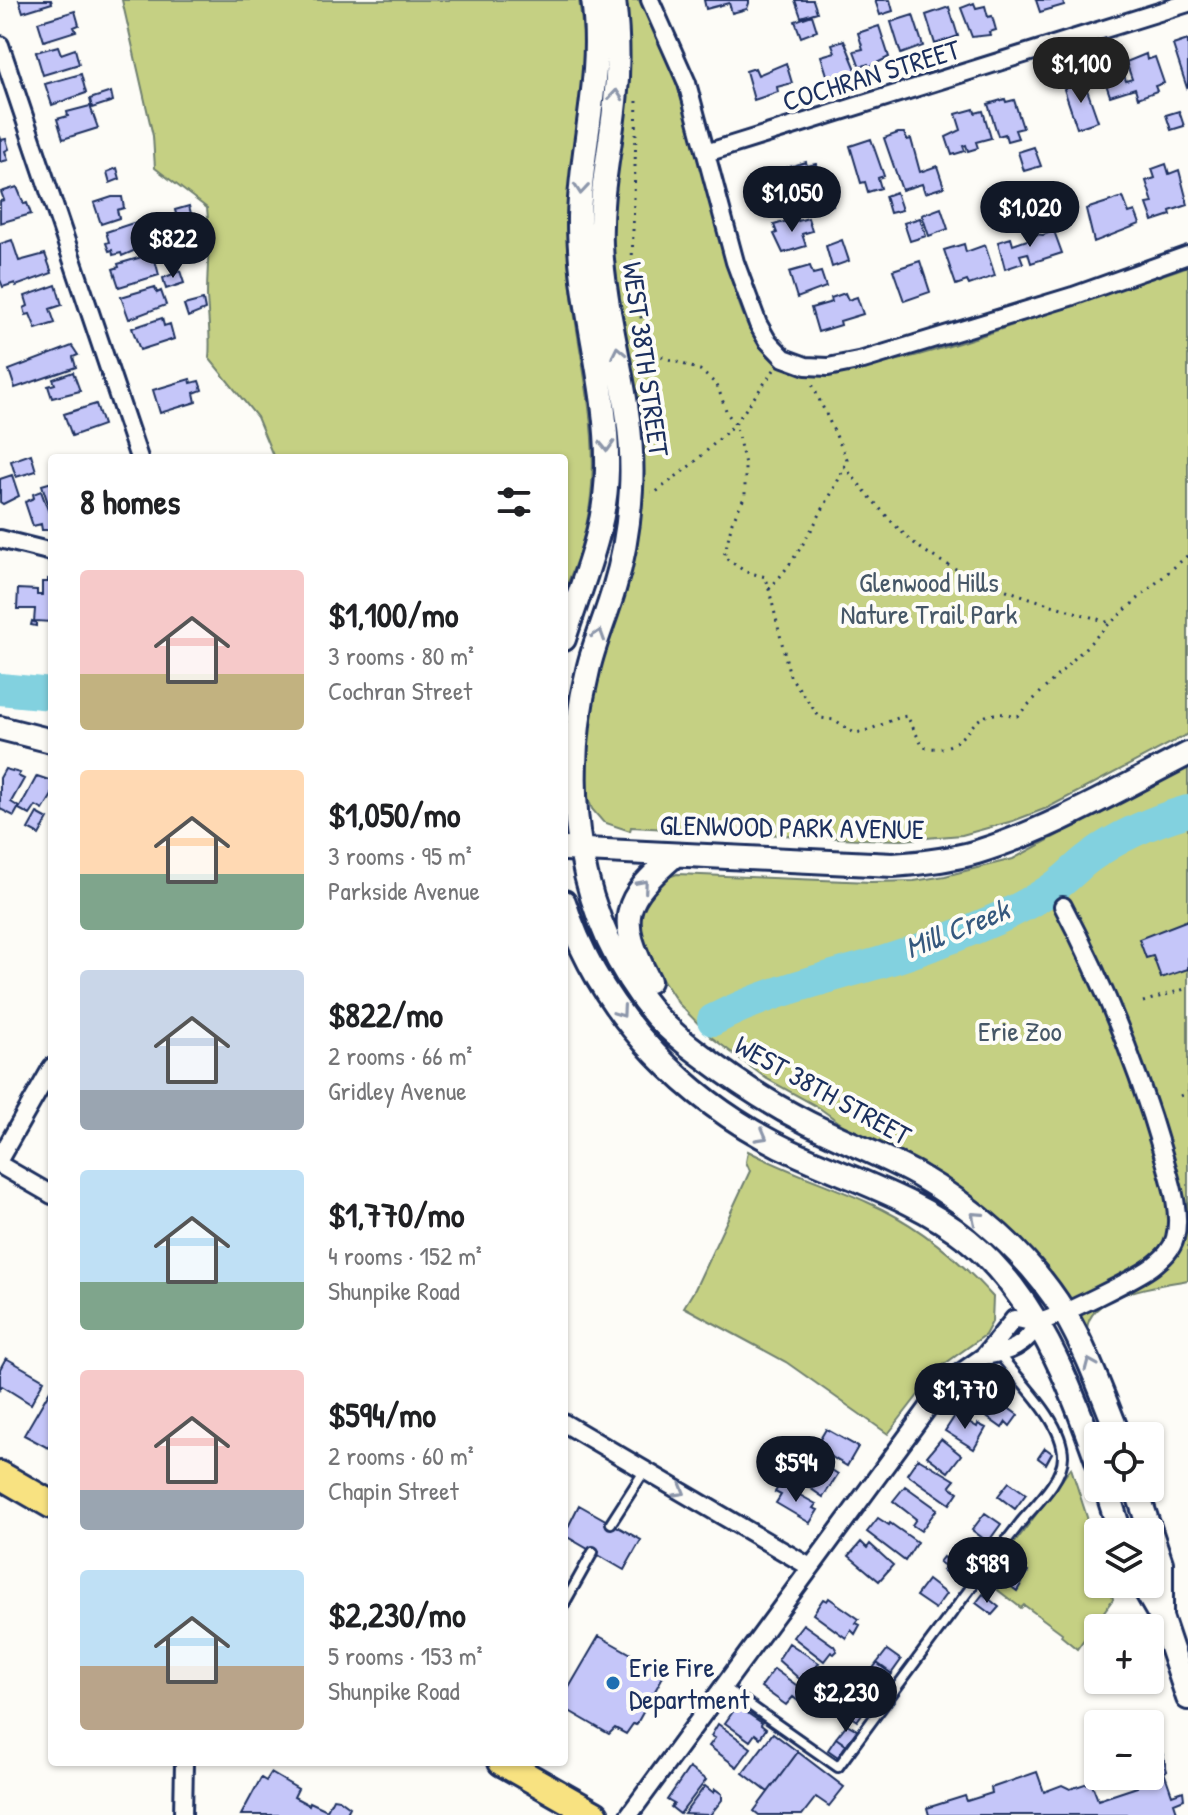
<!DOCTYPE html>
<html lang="en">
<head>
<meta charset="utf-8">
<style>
	:root { --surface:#fff; --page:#f6f6f6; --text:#202124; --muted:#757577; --accent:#111827 }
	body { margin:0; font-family:"Patrick Hand",sans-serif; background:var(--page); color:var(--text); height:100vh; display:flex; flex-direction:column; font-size:30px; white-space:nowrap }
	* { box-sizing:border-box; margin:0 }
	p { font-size:26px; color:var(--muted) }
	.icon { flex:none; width:44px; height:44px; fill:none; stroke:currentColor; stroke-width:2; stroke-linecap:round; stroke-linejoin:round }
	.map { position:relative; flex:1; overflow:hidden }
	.drawer { position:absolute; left:48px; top:454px; width:520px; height:1312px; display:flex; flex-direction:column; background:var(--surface); border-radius:8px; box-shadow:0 2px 6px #0004 }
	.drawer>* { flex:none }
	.buttons { position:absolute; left:1084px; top:1422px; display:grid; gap:16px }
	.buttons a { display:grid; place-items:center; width:80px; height:80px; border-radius:8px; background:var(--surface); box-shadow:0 2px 6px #0004; font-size:40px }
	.price { position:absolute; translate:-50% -68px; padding:0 18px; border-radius:28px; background:var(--accent); color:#fff; font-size:26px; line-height:52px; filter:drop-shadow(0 2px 4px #0008) }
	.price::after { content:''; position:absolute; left:50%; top:48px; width:24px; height:18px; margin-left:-12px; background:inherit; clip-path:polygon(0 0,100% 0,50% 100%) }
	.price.on { background:#222; color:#fff }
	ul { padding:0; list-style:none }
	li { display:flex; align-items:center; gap:24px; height:200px; padding:0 32px }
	li span { display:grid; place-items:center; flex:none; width:224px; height:160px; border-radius:8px; color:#555 }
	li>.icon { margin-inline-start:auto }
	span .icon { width:96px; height:96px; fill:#fffc; stroke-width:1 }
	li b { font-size:34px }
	h2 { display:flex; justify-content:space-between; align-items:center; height:96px; padding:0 32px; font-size:34px }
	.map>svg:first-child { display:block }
</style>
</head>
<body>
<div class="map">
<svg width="1188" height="1815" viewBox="0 0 1188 1815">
	<rect width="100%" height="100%" fill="#fdfcf7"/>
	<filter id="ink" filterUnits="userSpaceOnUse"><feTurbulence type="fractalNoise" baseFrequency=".0125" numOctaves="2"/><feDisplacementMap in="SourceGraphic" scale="16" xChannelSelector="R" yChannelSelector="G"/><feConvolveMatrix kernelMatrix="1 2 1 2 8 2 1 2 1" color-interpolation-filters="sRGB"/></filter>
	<g filter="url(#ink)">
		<path fill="#c5d083" stroke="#708070" stroke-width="2" d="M 122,0 L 579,0 C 583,26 585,53 584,79 C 582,126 567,171 567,219 C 565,355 628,455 564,591 L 564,458 L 274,458 L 257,417 L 209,358 C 211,337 208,317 207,296 C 207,264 211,241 207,208 L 155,168 L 153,136 Z
			M 620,0 L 639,0 C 690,89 703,191 734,288 C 742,314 756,356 785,367 C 851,390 1016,323 1084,300 C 1119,288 1154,279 1188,266 L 1188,734 L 1047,808 L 1013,821 L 962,835 L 902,840 L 860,839 L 631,827 L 630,831 L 603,822 L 592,809 L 587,795 L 586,756 L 589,722 L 598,674 L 630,567 L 607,249 Z
			M 1188,765 L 1188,1280 C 1161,1285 1088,1293 1087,1330 L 1053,1282 L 1010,1231 L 972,1198 L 949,1182 L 858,1136 L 818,1107 L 767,1079 L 711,1037 L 678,1003 L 648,957 L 639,940 L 638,908 L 663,879 L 677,874 L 871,882 L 914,881 L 945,876 L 1013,859 Z
			M 748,1151 C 786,1171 827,1184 867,1202 C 915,1223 958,1258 993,1297 L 992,1322 L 985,1335 L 939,1368 L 888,1434 L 786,1362 L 684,1307 L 695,1289 L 750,1171 L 746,1162 Z
			M 1071,1468 L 1098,1551 L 1098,1584 L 1109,1584 L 1113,1599 L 1077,1649 L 1061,1636 L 1062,1633 L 1024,1605 L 1021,1608 L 986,1581 Z"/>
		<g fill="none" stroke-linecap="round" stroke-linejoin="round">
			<path stroke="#82d1df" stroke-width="32" d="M 0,689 L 52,694
				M 713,1020 C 768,991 826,979 885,961 C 924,949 962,934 999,918 C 1020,908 1044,896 1062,881 C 1071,874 1080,864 1090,857 C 1120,835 1153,821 1188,811"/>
		</g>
		<path fill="#c5c6f9" stroke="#1b2f5e" stroke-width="2" d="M 19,0 L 51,0 L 52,3 L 23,12 Z
			M 704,0 L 749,0 L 749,3 L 747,9 L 732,13 L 729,3 L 706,9 Z
			M 795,0 L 813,0 L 817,12 L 801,17 Z
			M 875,0 L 890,0 L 893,11 L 880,15 Z
			M 1036,0 L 1063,0 L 1064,5 L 1040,12 Z
			M 974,3 L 976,8 L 985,6 L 988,17 L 992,16 L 996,30 L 989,32 L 990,35 L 972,37 L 961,8 Z
			M 949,7 L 958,36 L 935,44 L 926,15 Z
			M 75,11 L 79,25 L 74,27 L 76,31 L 44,41 L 38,22 Z
			M 812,15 L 817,31 L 801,37 L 795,21 Z
			M 913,15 L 923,46 L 901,54 L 891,22 Z
			M 879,26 L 889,57 L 869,67 L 868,64 L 860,67 L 854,51 L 863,49 L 858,33 Z
			M 844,40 L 857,72 L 839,78 L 838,75 L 828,78 L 821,56 L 835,52 L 832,44 Z
			M 1188,40 L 1188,87 L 1187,88 L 1173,45 Z
			M 58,46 L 61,54 L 75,49 L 79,64 L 43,75 L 36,52 Z
			M 1146,54 L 1147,60 L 1155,57 L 1164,83 L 1155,86 L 1157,91 L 1138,98 L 1135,88 L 1110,96 L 1103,75 L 1122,69 L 1126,81 L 1132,79 L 1126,62 Z
			M 786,63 L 792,83 L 777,87 L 778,92 L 754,100 L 746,71 L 755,68 L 758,75 Z
			M 81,74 L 86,93 L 52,105 L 45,84 Z
			M 1077,80 L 1080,86 L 1085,84 L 1098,121 L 1077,128 L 1064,89 L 1072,86 L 1070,82 Z
			M 111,92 L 113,101 L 92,108 L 90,99 Z
			M 1005,99 L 1006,102 L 1014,100 L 1023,128 L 1015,130 L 1018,138 L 1007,141 L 1005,134 L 998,136 L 988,104 Z
			M 90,106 L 98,128 L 63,139 L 57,119 L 68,116 L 67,112 Z
			M 974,109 L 975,113 L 983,111 L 991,138 L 976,142 L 978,148 L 968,151 L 966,145 L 963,146 L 965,151 L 952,155 L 946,137 L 961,130 L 956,114 Z
			M 1179,111 L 1184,126 L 1171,130 L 1166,115 Z
			M 898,133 L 904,133 L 907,140 L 911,139 L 920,172 L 937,166 L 944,187 L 925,193 L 922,184 L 902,190 L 884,138 Z
			M 0,136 L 1,140 L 6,139 L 9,149 L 5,151 L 8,160 L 0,162 Z
			M 871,139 L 884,176 L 878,178 L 881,188 L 868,192 L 865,182 L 861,183 L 850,146 Z
			M 1034,147 L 1041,166 L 1024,171 L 1018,152 Z
			M 806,162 L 807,166 L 816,164 L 823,187 L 767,203 L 759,176 Z
			M 1166,164 L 1169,174 L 1179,170 L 1188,205 L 1170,211 L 1171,215 L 1153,221 L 1147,204 L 1153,203 L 1146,181 L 1155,178 L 1152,169 Z
			M 117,168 L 120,179 L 110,183 L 107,172 Z
			M 17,187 L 24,204 L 27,203 L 31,214 L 0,223 L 0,201 L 4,200 L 1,192 Z
			M 896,192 L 902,210 L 890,213 L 885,196 Z
			M 829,194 L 833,205 L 814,211 L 811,199 Z
			M 112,197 L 122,197 L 124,208 L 117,210 L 119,218 L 101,224 L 94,203 Z
			M 1123,197 L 1129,213 L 1135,211 L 1140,224 L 1094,242 L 1086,209 Z
			M 189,206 L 193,221 L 179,226 L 175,210 Z
			M 941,208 L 948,229 L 929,236 L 922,215 Z
			M 797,218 L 798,221 L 808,218 L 812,231 L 802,234 L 806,246 L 783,253 L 774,234 L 777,233 L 774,225 Z
			M 920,218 L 926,236 L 910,241 L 904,223 Z
			M 133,223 L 138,224 L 140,234 L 146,232 L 150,244 L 122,256 L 121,253 L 113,255 L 112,250 L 109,251 L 106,243 L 109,242 L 106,232 Z
			M 1054,231 L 1062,253 L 1031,263 L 1028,253 L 1020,255 L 1023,263 L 1005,269 L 998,242 L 1011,238 L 1013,245 L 1033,238 L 1035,234 L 1043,235 Z
			M 199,235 L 203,250 L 182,257 L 177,241 Z
			M 12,240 L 19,261 L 45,254 L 52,273 L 16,286 L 15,283 L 3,287 L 0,280 L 0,244 Z
			M 842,240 L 849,261 L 832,267 L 826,246 Z
			M 964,244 L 966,252 L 985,245 L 995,276 L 969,285 L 967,281 L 956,285 L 944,250 Z
			M 145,256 L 154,256 L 159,275 L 119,287 L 113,269 L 119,267 L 118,264 Z
			M 920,261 L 930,292 L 904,301 L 893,270 Z
			M 810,266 L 813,274 L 821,272 L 826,287 L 797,298 L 789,272 Z
			M 180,271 L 184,283 L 166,289 L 163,278 Z
			M 56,285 L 62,305 L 50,309 L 55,323 L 36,329 L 30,314 L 26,315 L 24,308 L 28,306 L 25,296 Z
			M 155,287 L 157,293 L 161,291 L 166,305 L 129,319 L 121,297 Z
			M 845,293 L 848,300 L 857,297 L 863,314 L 840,321 L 841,325 L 818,332 L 811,308 L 832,302 L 831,298 Z
			M 203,300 L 205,310 L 188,317 L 184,305 Z
			M 162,318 L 164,326 L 170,324 L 174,339 L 140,350 L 132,328 Z
			M 72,346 L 78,355 L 73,357 L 76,367 L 15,388 L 9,370 Z
			M 73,372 L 80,391 L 52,398 L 48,386 L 55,384 L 53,379 Z
			M 190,379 L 191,383 L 199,381 L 202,390 L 194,393 L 196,402 L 160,413 L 153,390 Z
			M 96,404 L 103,425 L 72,436 L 64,414 Z
			M 31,454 L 36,471 L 16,477 L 11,461 Z
			M 12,475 L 19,496 L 3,504 L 0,502 L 0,479 Z
			M 52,482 L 52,501 L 48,503 L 42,485 Z
			M 41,491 L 52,521 L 52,529 L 48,530 L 42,530 L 41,524 L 33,526 L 25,502 L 34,498 L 33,494 Z
			M 48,579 L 52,580 L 52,622 L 36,621 L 36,626 L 31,625 L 32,621 L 34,622 L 35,609 L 17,609 L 18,589 L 37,590 L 37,595 L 42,595 L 42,582 L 48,582 Z
			M 5,769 L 20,773 L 18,776 L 24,779 L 11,802 L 19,807 L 14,816 L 0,809 L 0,778 Z
			M 37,776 L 52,781 L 52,795 L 43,810 L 36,806 L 30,815 L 19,809 Z
			M 37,813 L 48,819 L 39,835 L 28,829 Z
			M 1188,920 L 1188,969 L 1161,978 L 1153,956 L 1146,958 L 1139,939 Z
			M 6,1358 L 44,1380 L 31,1404 L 2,1386 L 0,1389 L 0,1369 Z
			M 52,1387 L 52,1441 L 48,1448 L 24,1435 Z
			M 986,1392 L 1018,1415 L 1010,1426 L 1006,1422 L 1002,1428 L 974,1408 Z
			M 956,1414 L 977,1427 L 978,1424 L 986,1428 L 974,1449 L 945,1431 Z
			M 826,1429 L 858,1447 L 847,1466 L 820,1450 L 824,1443 L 819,1441 Z
			M 941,1439 L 961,1455 L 948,1472 L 927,1456 Z
			M 1045,1448 L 1052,1453 L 1046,1464 L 1038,1458 Z
			M 773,1454 L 788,1463 L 779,1478 L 764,1469 Z
			M 918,1458 L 955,1480 L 950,1486 L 958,1492 L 950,1504 L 907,1474 Z
			M 815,1467 L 824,1473 L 827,1467 L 838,1474 L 823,1497 L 801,1482 L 808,1471 L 811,1473 Z
			M 1009,1482 L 1026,1494 L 1015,1509 L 998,1496 Z
			M 780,1484 L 816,1504 L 813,1508 L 818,1510 L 810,1523 L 776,1503 L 781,1495 L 775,1492 Z
			M 905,1486 L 937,1509 L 921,1531 L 912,1525 L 916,1519 L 893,1501 Z
			M 579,1505 L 641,1540 L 624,1570 L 564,1535 Z
			M 985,1513 L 1001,1524 L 988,1542 L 972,1530 Z
			M 878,1518 L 889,1525 L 890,1523 L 917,1542 L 905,1561 L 867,1532 Z
			M 861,1542 L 867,1548 L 870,1544 L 893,1565 L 879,1581 L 849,1556 Z
			M 943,1557 L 948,1561 L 951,1557 L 965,1566 L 956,1580 L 942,1570 L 945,1566 L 939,1562 Z
			M 1010,1558 L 1028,1572 L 1017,1591 L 997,1576 Z
			M 928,1580 L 946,1594 L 935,1609 L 916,1596 Z
			M 983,1594 L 999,1607 L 992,1615 L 976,1603 Z
			M 829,1598 L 859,1619 L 856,1623 L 860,1625 L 855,1634 L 851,1630 L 846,1638 L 813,1614 L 823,1599 L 827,1601 Z
			M 803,1624 L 834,1646 L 837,1651 L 834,1654 L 831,1652 L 824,1661 L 793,1637 Z
			M 599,1636 L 665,1673 L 636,1725 L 633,1724 L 626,1734 L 615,1728 L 609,1734 L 564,1708 L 564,1696 Z
			M 789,1643 L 819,1663 L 804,1683 L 778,1660 Z
			M 887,1650 L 901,1660 L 891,1674 L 877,1663 Z
			M 877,1663 L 892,1674 L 884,1685 L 869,1674 Z
			M 774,1669 L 810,1695 L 803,1705 L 793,1697 L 786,1705 L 761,1687 Z
			M 854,1687 L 872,1700 L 857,1721 L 840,1710 Z
			M 737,1706 L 762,1723 L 761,1725 L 766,1729 L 760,1738 L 755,1734 L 750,1741 L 725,1723 Z
			M 1154,1722 L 1167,1771 L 1164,1772 L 1172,1795 L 1183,1791 L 1184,1799 L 1174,1803 L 1178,1815 L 929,1815 L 927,1808 L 965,1796 L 967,1801 L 992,1793 L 991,1788 L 1037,1772 L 1044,1792 L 1062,1785 L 1070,1789 L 1091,1782 L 1098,1800 L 1137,1787 L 1135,1776 L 1150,1776 L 1150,1724 L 1147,1724 Z
			M 718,1724 L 751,1748 L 737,1767 L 709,1746 L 715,1738 L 711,1736 Z
			M 847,1724 L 857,1730 L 846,1745 L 836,1738 Z
			M 773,1733 L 798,1752 L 768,1792 L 743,1773 Z
			M 836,1738 L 846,1745 L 838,1757 L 828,1750 Z
			M 798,1752 L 844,1787 L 829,1806 L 816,1797 L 802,1815 L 759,1815 L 754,1811 Z
			M 689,1768 L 706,1780 L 680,1814 L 671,1807 L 674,1804 L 667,1800 Z
			M 271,1773 L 298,1789 L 294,1797 L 309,1805 L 310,1802 L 327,1810 L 333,1798 L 339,1799 L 350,1807 L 346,1815 L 241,1815 L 261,1778 L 266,1781 Z
			M 705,1786 L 714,1793 L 715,1789 L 722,1794 L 722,1800 L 710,1815 L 684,1814 Z"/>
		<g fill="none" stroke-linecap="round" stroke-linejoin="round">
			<defs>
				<path id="service" d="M 611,1523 L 645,1470
					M 564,1604 L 593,1552
					M 724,1687 L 838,1767 C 898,1685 958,1603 1021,1522 C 1035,1505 1063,1480 1063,1456 C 1063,1421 1019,1381 999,1354"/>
				<path id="minor" d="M 650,0 L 687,83 L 735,262 L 758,324 L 767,340 L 784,358 L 806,366 L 828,367 L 863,360 L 1073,296 L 1188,255
					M 0,45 L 139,458
					M 706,153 L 1188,3
					M 0,539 L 52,552
					M 0,1158 L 52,1067
					M 0,1165 L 52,1195
					M 984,1356 C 1007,1353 1028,1346 1037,1322
					M 564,1423 L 810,1567
					M 183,1815 L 184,1762
					M 629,1815 L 947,1382 L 984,1356 L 1014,1319 C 1022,1319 1031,1323 1038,1322 C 1055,1319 1139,1277 1153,1266 C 1163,1258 1172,1250 1175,1238 C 1182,1212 1170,1179 1163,1154 C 1138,1068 1104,984 1063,906"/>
				<path id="secondary" d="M 614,0 C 618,33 619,68 615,102 C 610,150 599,196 601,245 C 605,327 636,406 631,489 C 629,523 624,557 614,589 C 606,617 594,643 588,670 C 559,789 576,920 656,1016 C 669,1030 686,1044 701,1055 C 735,1081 770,1104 808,1123 C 844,1141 881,1155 916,1174 C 973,1207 1029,1255 1064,1312 C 1087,1351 1102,1394 1119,1436
					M 564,639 C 582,582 606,530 607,470 C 609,384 578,303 579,217 C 581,144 604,74 593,0
					M 0,728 L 52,741
					M 565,849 L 893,865 C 921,863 950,860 977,852 C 1052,829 1119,789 1188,754
					M 564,902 C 600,1016 692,1108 801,1156 C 857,1181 920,1201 968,1240 C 1037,1297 1069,1382 1098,1463
					M 649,981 C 616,917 622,901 675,855
					M 1106,1488 L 1120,1532
					M 1136,1488 L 1161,1563 L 1161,1617
					M 1142,1584 L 1161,1617 L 1188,1698"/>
				<path id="primary" d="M 0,1475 L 52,1505
					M 502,1762 L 595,1815"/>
			</defs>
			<use href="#service" stroke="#1b2f5e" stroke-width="14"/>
			<use href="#minor" stroke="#1b2f5e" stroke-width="22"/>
			<use href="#secondary" stroke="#1b2f5e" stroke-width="28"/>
			<use href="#primary" stroke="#1b2f5e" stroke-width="32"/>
			<path stroke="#1b2f5e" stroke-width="3" stroke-dasharray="2 6" stroke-linecap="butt" d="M 637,101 L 632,263 L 645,341 L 660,356 L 700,370 L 717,385 L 727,413 L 735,424 L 696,461 L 656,492 L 651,492
				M 774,370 L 735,424 L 745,464 L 745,496 L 732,522 L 724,557 L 746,572 L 766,577 L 790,676 L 820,718 L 835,720 L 854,733 C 874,731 888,719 907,716 L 923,747 C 928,748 937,749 943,748 C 977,737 968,705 1017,716 L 1108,625 L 1188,555
				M 844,466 C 864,490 884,515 906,536 C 952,580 1049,603 1110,623
				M 769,589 C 790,567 804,543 819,516 C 829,497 840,480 847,459 L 812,384
				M 1143,1002 L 1188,988
				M 1180,1096 L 1188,1092"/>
			<use href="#service" stroke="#fdfcf7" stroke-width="8"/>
			<use href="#minor" stroke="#fdfcf7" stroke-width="16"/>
			<use href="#secondary" stroke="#fdfcf7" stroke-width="22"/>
			<use href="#primary" stroke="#f8e281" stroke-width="26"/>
		</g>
		<defs><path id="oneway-chevron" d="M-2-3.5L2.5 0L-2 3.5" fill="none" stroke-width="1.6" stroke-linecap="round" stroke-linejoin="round" transform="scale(2)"/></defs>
		<g stroke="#8c96aa">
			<use href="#oneway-chevron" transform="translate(616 95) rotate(-85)"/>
			<use href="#oneway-chevron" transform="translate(581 189) rotate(95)"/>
			<use href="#oneway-chevron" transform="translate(618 352) rotate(-102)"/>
			<use href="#oneway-chevron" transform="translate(607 446) rotate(88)"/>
			<use href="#oneway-chevron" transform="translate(599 635) rotate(-72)"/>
			<use href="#oneway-chevron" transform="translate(643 885) rotate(-49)"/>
			<use href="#oneway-chevron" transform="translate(621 1012) rotate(55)"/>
			<use href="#oneway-chevron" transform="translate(762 1136) rotate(29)"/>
			<use href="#oneway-chevron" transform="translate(976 1217) rotate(-139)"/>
			<use href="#oneway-chevron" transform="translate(1090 1364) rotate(-113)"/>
			<use href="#oneway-chevron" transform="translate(680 1491) rotate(30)"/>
		</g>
	</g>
	<circle fill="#1f6fb2" stroke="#fdfcf7" stroke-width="3" cx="613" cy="1683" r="8"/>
	<g text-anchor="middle" stroke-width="8" stroke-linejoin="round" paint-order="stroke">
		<g font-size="28" fill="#1b2f5e" stroke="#fdfcf7">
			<text transform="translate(871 75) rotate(-17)" y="10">COCHRAN STREET</text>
			<text transform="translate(646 359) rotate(82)" y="10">WEST 38TH STREET</text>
			<text transform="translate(792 827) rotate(1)" y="10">GLENWOOD PARK AVENUE</text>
			<text transform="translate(823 1090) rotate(29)" y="10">WEST 38TH STREET</text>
		</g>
		<g font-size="28" fill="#465767" stroke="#fdfcf7">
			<text x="929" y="592">Glenwood Hills<tspan x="929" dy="32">Nature Trail Park</tspan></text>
			<text x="1020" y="1041">Erie Zoo</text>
		</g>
		<g font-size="28" fill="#1b2f5e" stroke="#fdfcf7" text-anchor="start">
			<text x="629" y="1677">Erie Fire<tspan x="629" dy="32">Department</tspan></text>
		</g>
		<g font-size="30" font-style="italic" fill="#35587e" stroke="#fdfcf7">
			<text transform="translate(957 929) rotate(-22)" y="10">Mill Creek</text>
		</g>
	</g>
</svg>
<div class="buttons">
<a><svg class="icon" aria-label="locate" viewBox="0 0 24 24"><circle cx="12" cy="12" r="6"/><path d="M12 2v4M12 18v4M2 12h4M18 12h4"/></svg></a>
<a><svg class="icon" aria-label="layers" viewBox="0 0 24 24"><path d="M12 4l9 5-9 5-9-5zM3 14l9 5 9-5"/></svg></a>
<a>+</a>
<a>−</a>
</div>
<b class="price on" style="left:1081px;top:105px">$1,100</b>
<b class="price" style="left:792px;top:234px">$1,050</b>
<b class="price" style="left:1030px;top:249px">$1,020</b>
<b class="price" style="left:173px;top:280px">$822</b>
<b class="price" style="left:965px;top:1431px">$1,770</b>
<b class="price" style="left:796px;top:1504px">$594</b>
<b class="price" style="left:987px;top:1605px">$989</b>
<b class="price" style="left:846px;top:1734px">$2,230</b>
<section class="drawer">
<h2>8 homes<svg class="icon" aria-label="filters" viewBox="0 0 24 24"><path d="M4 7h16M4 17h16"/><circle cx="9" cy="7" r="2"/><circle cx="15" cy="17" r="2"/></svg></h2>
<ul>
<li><span style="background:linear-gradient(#f6c9c9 65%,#c2b280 0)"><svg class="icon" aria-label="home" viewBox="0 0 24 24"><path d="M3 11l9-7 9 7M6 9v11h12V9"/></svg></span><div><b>$1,100/mo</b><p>3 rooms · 80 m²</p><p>Cochran Street</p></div></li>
<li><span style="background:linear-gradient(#ffd9b3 65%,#7fa58c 0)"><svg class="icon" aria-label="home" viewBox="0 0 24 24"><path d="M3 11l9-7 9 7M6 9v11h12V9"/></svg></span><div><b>$1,050/mo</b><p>3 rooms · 95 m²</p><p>Parkside Avenue</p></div></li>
<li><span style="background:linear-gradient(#c9d6e8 75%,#9aa5b1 0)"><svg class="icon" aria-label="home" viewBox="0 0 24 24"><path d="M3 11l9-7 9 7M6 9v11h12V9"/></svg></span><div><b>$822/mo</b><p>2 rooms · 66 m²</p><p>Gridley Avenue</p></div></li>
<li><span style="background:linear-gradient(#bfe0f5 70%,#7fa58c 0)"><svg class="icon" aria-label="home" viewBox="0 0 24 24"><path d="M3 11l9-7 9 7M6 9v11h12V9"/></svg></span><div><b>$1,770/mo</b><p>4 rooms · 152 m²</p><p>Shunpike Road</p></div></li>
<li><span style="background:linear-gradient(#f6c9c9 75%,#9aa5b1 0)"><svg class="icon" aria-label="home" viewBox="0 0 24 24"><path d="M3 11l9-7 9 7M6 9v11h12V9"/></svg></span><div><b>$594/mo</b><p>2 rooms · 60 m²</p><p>Chapin Street</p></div></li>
<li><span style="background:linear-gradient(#bfe0f5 60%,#b9a48a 0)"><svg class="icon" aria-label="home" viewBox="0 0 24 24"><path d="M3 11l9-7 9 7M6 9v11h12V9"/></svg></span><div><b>$2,230/mo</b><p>5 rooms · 153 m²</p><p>Shunpike Road</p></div></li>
</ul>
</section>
</div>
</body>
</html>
